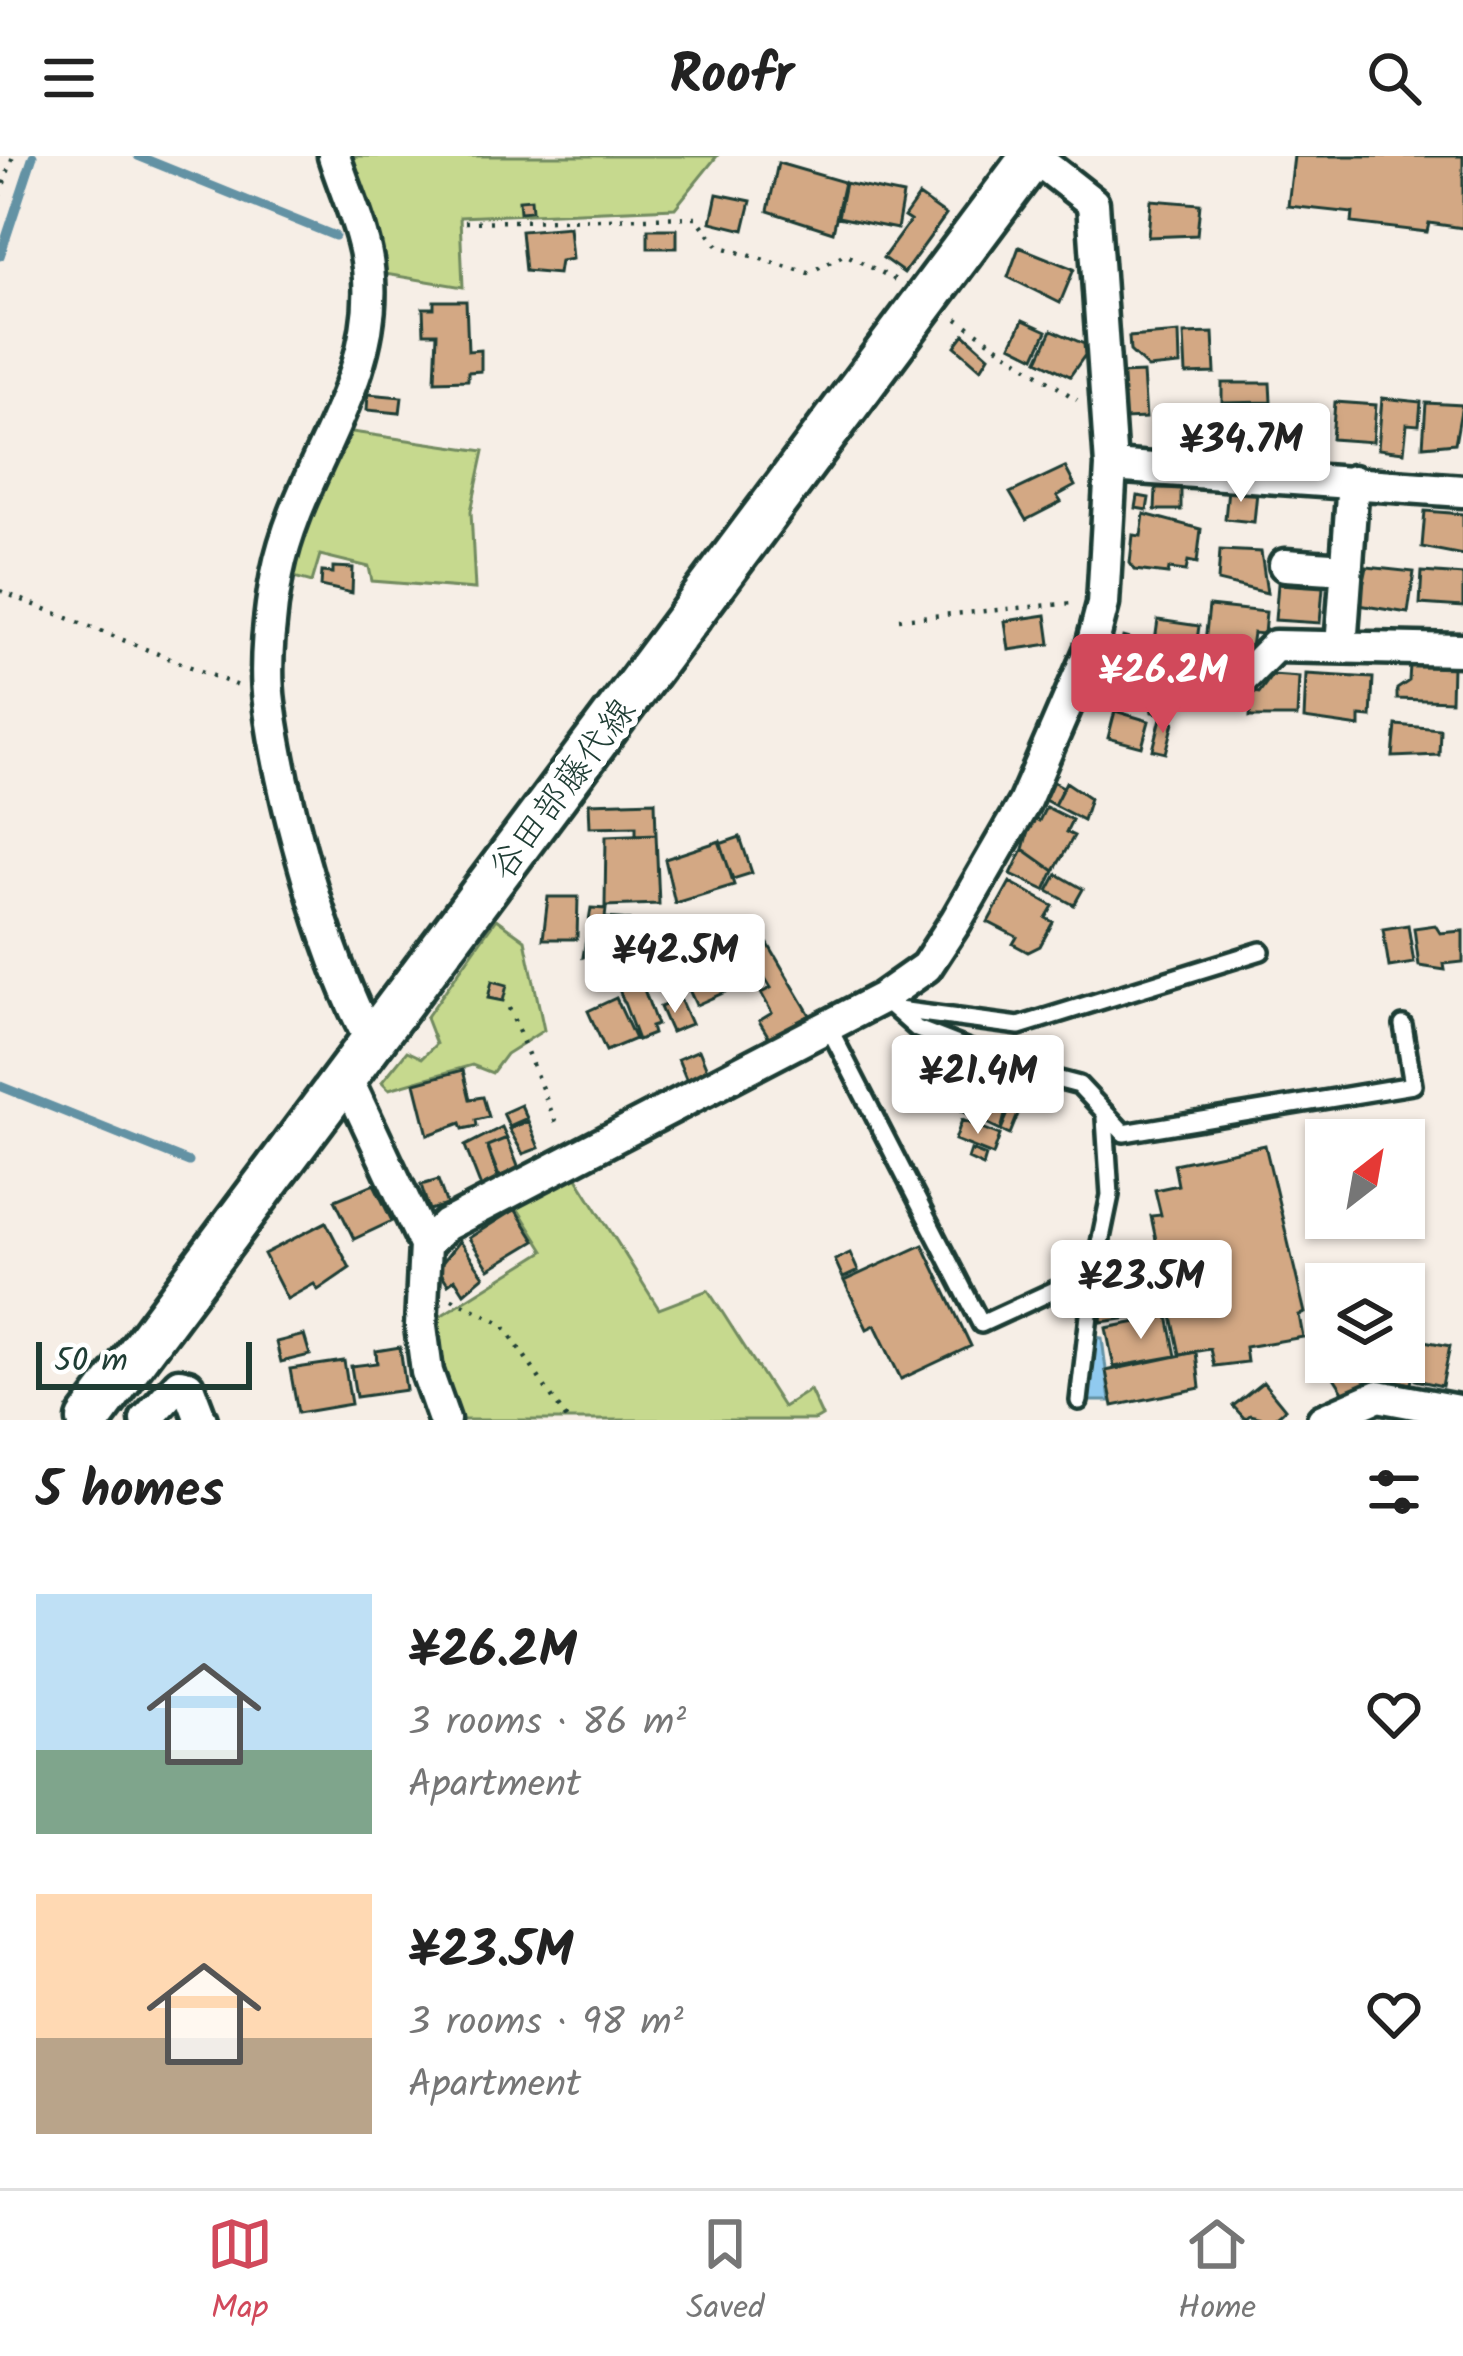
<!DOCTYPE html>
<html lang="en">
<head>
<meta charset="utf-8">
<style>
	:root { --surface:#fff; --page:#f6f6f6; --text:#222; --muted:#767676; --line:#e0e0e0; --accent:#d1495b }
	body { margin:0; font-family:Kalam,"Klee One",sans-serif; background:var(--page); color:var(--text); height:100vh; display:flex; flex-direction:column; font-size:45px; white-space:nowrap }
	* { box-sizing:border-box; margin:0 }
	p { font-size:39px; color:var(--muted) }
	.icon { flex:none; width:66px; height:66px; fill:none; stroke:currentColor; stroke-width:2; stroke-linecap:round; stroke-linejoin:round }
	.map { position:relative; height:1264px; overflow:hidden }
	.panel { display:flex; flex-direction:column; background:var(--surface); flex:1 }
	.panel>* { flex:none }
	.needle { width:78px; rotate:31deg }
	.controls { position:absolute; left:1305px; top:963px; display:grid; gap:24px }
	.controls a { display:grid; place-items:center; width:120px; height:120px; border-radius:0px; background:var(--surface); box-shadow:0 3px 9px #0004; font-size:60px }
	.scale { position:absolute; left:36px; bottom:30px; width:216px; box-sizing:border-box; padding-left:12px; border:6px solid #1f3d34; border-top:0; font-size:33px; line-height:42px; white-space:nowrap; color:#1f3d34; -webkit-text-stroke:9px #fff; paint-order:stroke }
	.price { position:absolute; translate:-50% -102px; padding:0 27px; border-radius:12px; background:#fff; color:#222; font-size:39px; line-height:78px; filter:drop-shadow(0 3px 6px #0008) }
	.price::after { content:''; position:absolute; left:50%; top:72px; width:36px; height:27px; margin-left:-18px; background:inherit; clip-path:polygon(0 0,100% 0,50% 100%) }
	.price.on { background:var(--accent); color:#fff }
	ul { padding:0; list-style:none }
	li { display:flex; align-items:center; gap:36px; height:300px; padding:0 36px }
	li span { display:grid; place-items:center; flex:none; width:336px; height:240px; border-radius:0px; color:#555 }
	li>.icon { margin-inline-start:auto }
	span .icon { width:144px; height:144px; fill:#fffc; stroke-width:1 }
	li b { font-size:51px }
	h2 { display:flex; justify-content:space-between; align-items:center; height:144px; padding:0 36px; font-size:51px }
	header { display:flex; justify-content:space-between; align-items:center; height:156px; padding:0 36px; background:var(--surface); font-size:54px; font-weight:700 }
	.tab-bar { display:flex; justify-content:space-around; align-items:center; height:168px; border-top:3px solid var(--line); background:var(--surface); font-size:33px; color:var(--muted) }
	.tab-bar a { display:grid; justify-items:center; gap:6px }
	.tab-bar .on { color:var(--accent) }
	.map>svg:first-child { display:block }
</style>
</head>
<body>
<header><svg class="icon" aria-label="menu" viewBox="0 0 24 24"><path d="M4 6h16M4 12h16M4 18h16"/></svg>Roofr<svg class="icon" aria-label="search" viewBox="0 0 24 24"><circle cx="10" cy="10" r="6"/><path d="M15 15l6 6"/></svg></header>
<div class="map">
<svg width="1463" height="1264" viewBox="0 0 1463 1264">
	<rect width="100%" height="100%" fill="#f6eee6"/>
	<filter id="ink" filterUnits="userSpaceOnUse"><feTurbulence type="fractalNoise" baseFrequency=".00833" numOctaves="2"/><feDisplacementMap in="SourceGraphic" scale="24" xChannelSelector="R" yChannelSelector="G"/><feConvolveMatrix kernelMatrix="1 2 1 2 8 2 1 2 1" color-interpolation-filters="sRGB"/></filter>
	<g filter="url(#ink)">
		<path fill="#c6d98e" stroke="#728b61" stroke-width="3" d="M 346,0 L 717,0 L 675,52 L 460,61 L 463,131 L 379,117 Z
			M 345,275 L 484,295 L 471,355 L 475,433 L 372,425 L 369,411 L 320,399 L 312,426 L 290,420 L 319,328 Z
			M 496,763 L 525,784 L 544,874 L 506,898 L 492,917 L 472,909 L 389,933 L 382,926 L 407,895 L 422,902 L 436,888 L 426,862 Z
			M 574,1017 L 659,1153 L 708,1134 L 783,1251 L 810,1234 L 822,1260 L 815,1264 L 456,1264 L 441,1222 L 434,1164 L 544,1095 L 514,1047 Z"/>
		<path fill="#90caef" stroke="#6392a4" stroke-width="3" d="M 1095,1181 L 1102,1182 L 1110,1245 L 1089,1245 Z"/>
		<g fill="none" stroke-linecap="round" stroke-linejoin="round">
			<path stroke="#6392a4" stroke-width="9" d="M 138,0 L 335,80
				M 0,100 L 33,0
				M 0,930 L 189,1006"/>
		</g>
		<path fill="#d3a884" stroke="#1f3d34" stroke-width="3" d="M 1294,0 L 1463,0 L 1463,72 L 1429,67 L 1427,76 L 1352,67 L 1353,57 L 1288,50 Z
			M 778,7 L 844,26 L 833,76 L 768,55 Z
			M 845,27 L 903,39 L 897,73 L 838,61 Z
			M 717,38 L 751,45 L 744,74 L 711,66 Z
			M 919,40 L 946,59 L 904,117 L 883,102 L 910,65 L 904,61 Z
			M 531,43 L 532,55 L 520,56 L 519,44 Z
			M 1151,44 L 1200,48 L 1197,79 L 1148,81 Z
			M 569,71 L 572,103 L 560,105 L 558,118 L 525,115 L 521,75 Z
			M 648,73 L 677,73 L 677,92 L 648,92 Z
			M 1019,91 L 1074,113 L 1060,147 L 1008,121 Z
			M 434,145 L 466,145 L 468,195 L 481,194 L 481,215 L 468,216 L 468,224 L 435,225 L 437,177 L 424,177 L 423,152 L 434,152 Z
			M 1023,164 L 1047,175 L 1035,201 L 1011,189 Z
			M 1052,174 L 1084,188 L 1085,199 L 1070,220 L 1038,204 Z
			M 1179,177 L 1180,209 L 1148,212 L 1130,195 L 1129,181 Z
			M 1213,177 L 1215,217 L 1186,218 L 1184,178 Z
			M 964,178 L 989,200 L 981,213 L 955,190 Z
			M 1143,217 L 1146,262 L 1124,263 L 1121,218 Z
			M 1222,227 L 1270,227 L 1271,246 L 1222,247 Z
			M 368,238 L 402,241 L 400,257 L 367,254 Z
			M 1382,242 L 1421,246 L 1419,269 L 1407,268 L 1404,296 L 1378,293 Z
			M 1335,246 L 1376,249 L 1373,286 L 1332,283 Z
			M 1426,247 L 1462,249 L 1455,287 L 1423,290 Z
			M 1218,256 L 1276,257 L 1276,279 L 1265,279 L 1265,290 L 1208,290 L 1208,266 Z
			M 1065,311 L 1075,330 L 1057,340 L 1061,346 L 1026,364 L 1010,337 Z
			M 1156,332 L 1181,332 L 1181,354 L 1155,354 Z
			M 1228,333 L 1257,336 L 1254,366 L 1225,363 Z
			M 1138,340 L 1149,342 L 1147,354 L 1136,352 Z
			M 1425,355 L 1463,358 L 1463,399 L 1422,391 Z
			M 1144,358 L 1201,373 L 1197,407 L 1188,405 L 1186,415 L 1169,413 L 1168,418 L 1135,414 L 1130,407 L 1133,379 L 1141,380 Z
			M 1220,394 L 1261,396 L 1267,437 L 1218,425 Z
			M 333,411 L 353,412 L 352,437 L 321,430 L 322,416 L 333,417 Z
			M 1367,411 L 1414,416 L 1408,457 L 1359,449 Z
			M 1422,416 L 1463,419 L 1463,451 L 1420,448 Z
			M 1278,428 L 1323,431 L 1320,467 L 1275,464 Z
			M 1209,450 L 1266,456 L 1264,478 L 1253,477 L 1251,491 L 1205,486 Z
			M 1046,459 L 1050,488 L 1009,494 L 1005,465 Z
			M 1158,464 L 1199,470 L 1192,520 L 1151,514 Z
			M 1123,481 L 1142,486 L 1138,501 L 1120,496 Z
			M 1410,509 L 1452,510 L 1451,545 L 1397,543 L 1397,533 L 1409,525 Z
			M 1109,516 L 1150,527 L 1144,549 L 1121,543 L 1118,552 L 1108,549 L 1109,542 L 1103,540 Z
			M 1306,518 L 1373,522 L 1371,561 L 1360,560 L 1360,571 L 1304,563 Z
			M 1272,519 L 1299,521 L 1297,561 L 1250,561 L 1252,536 L 1259,537 Z
			M 1154,526 L 1166,530 L 1159,557 L 1152,556 L 1150,547 Z
			M 1115,555 L 1149,565 L 1142,591 L 1108,582 Z
			M 1161,562 L 1174,566 L 1166,597 L 1153,594 Z
			M 1396,569 L 1440,573 L 1439,599 L 1393,601 Z
			M 1050,624 L 1063,631 L 1054,649 L 1041,642 Z
			M 1066,626 L 1090,642 L 1083,664 L 1054,649 Z
			M 655,645 L 656,678 L 636,679 L 636,670 L 590,671 L 589,647 Z
			M 1046,651 L 1072,664 L 1066,676 L 1074,680 L 1054,715 L 1023,693 L 1032,661 L 1039,665 Z
			M 656,678 L 659,748 L 605,750 L 606,680 Z
			M 740,681 L 752,717 L 733,723 L 720,688 Z
			M 720,685 L 734,729 L 675,747 L 665,703 Z
			M 1023,693 L 1054,715 L 1045,734 L 1011,718 Z
			M 1057,718 L 1083,733 L 1074,749 L 1048,735 Z
			M 1010,726 L 1053,750 L 1046,762 L 1053,766 L 1040,790 L 1028,796 L 1013,788 L 1017,781 L 988,766 Z
			M 548,741 L 578,741 L 577,783 L 543,783 Z
			M 591,752 L 606,753 L 605,762 L 629,764 L 629,775 L 623,774 L 622,789 L 583,801 Z
			M 680,767 L 688,783 L 673,792 L 664,776 Z
			M 1408,769 L 1414,807 L 1389,811 L 1383,773 Z
			M 1435,769 L 1440,777 L 1463,775 L 1463,806 L 1444,808 L 1445,814 L 1419,810 L 1414,772 Z
			M 717,771 L 743,828 L 696,849 L 670,792 Z
			M 768,788 L 810,859 L 770,883 L 759,865 L 772,857 L 761,837 L 771,832 L 751,799 Z
			M 639,820 L 657,869 L 651,871 L 653,878 L 638,884 L 617,828 Z
			M 492,825 L 507,829 L 503,845 L 488,842 Z
			M 616,842 L 635,883 L 606,895 L 588,855 Z
			M 680,843 L 691,868 L 671,876 L 660,851 Z
			M 699,894 L 708,916 L 687,925 L 678,903 Z
			M 986,913 L 1013,930 L 1001,974 L 962,955 L 978,916 Z
			M 463,914 L 470,943 L 483,941 L 489,961 L 476,964 L 477,970 L 463,973 L 461,967 L 428,979 L 415,927 Z
			M 1012,948 L 1021,951 L 1010,978 L 1001,974 Z
			M 521,949 L 527,962 L 509,970 L 503,957 Z
			M 962,964 L 1000,979 L 993,999 L 955,984 Z
			M 528,965 L 539,992 L 523,998 L 509,973 Z
			M 502,971 L 507,982 L 487,990 L 500,1023 L 481,1031 L 465,990 Z
			M 507,982 L 519,1013 L 498,1021 L 487,990 Z
			M 1265,989 L 1305,1157 L 1299,1159 L 1303,1181 L 1245,1191 L 1247,1206 L 1214,1210 L 1210,1193 L 1180,1198 L 1151,1060 L 1161,1059 L 1155,1034 L 1178,1029 L 1174,1008 Z
			M 971,994 L 986,1000 L 983,1010 L 968,1003 Z
			M 438,1024 L 447,1049 L 429,1054 L 421,1029 Z
			M 374,1028 L 392,1065 L 354,1083 L 335,1044 Z
			M 515,1053 L 535,1085 L 489,1113 L 469,1082 Z
			M 326,1066 L 350,1112 L 318,1134 L 314,1128 L 287,1143 L 264,1098 Z
			M 459,1085 L 484,1120 L 464,1137 L 455,1123 L 448,1128 L 438,1112 Z
			M 923,1089 L 971,1190 L 901,1223 L 875,1169 L 867,1173 L 844,1125 Z
			M 850,1097 L 858,1115 L 843,1122 L 835,1104 Z
			M 1129,1103 L 1140,1139 L 1135,1141 L 1137,1161 L 1101,1166 L 1106,1107 Z
			M 1159,1107 L 1171,1156 L 1153,1159 L 1142,1111 Z
			M 1168,1160 L 1176,1200 L 1114,1211 L 1106,1172 Z
			M 304,1179 L 310,1199 L 281,1206 L 276,1186 Z
			M 1424,1185 L 1450,1190 L 1442,1230 L 1416,1224 Z
			M 1404,1188 L 1418,1190 L 1411,1228 L 1393,1224 L 1394,1217 L 1381,1206 L 1404,1206 Z
			M 400,1191 L 406,1234 L 356,1241 L 351,1210 L 377,1207 L 376,1195 Z
			M 1196,1196 L 1200,1232 L 1113,1250 L 1106,1215 Z
			M 1326,1198 L 1326,1206 L 1363,1206 L 1371,1225 L 1344,1237 L 1328,1212 L 1322,1199 Z
			M 344,1205 L 351,1248 L 298,1257 L 290,1213 Z
			M 1263,1226 L 1285,1253 L 1272,1264 L 1250,1259 L 1245,1263 L 1233,1250 Z"/>
		<g fill="none" stroke-linecap="round" stroke-linejoin="round">
			<defs>
				<path id="service" d="M 882,842 L 917,873 L 1022,914 L 1079,929 L 1124,977 L 1413,929 L 1403,869
					M 898,854 L 1019,870 L 1261,795
					M 828,870 L 981,1168 L 1094,1116
					M 1079,1245 L 1094,1116 L 1110,1039 L 1105,962"/>
				<path id="minor" d="M 334,0 C 347,41 367,80 369,123 C 376,231 297,315 277,418 C 270,455 264,509 269,546 C 281,640 326,805 372,887
					M 1111,310 L 1463,335
					M 1285,409 L 1346,413
					M 1341,491 L 1353,325
					M 1200,525 L 1238,527 L 1275,490 L 1463,494
					M 346,921 L 425,1089 L 421,1170 L 427,1216 L 444,1264
					M 425,1089 L 446,1069 L 882,842 L 926,811 L 956,765 L 1024,647 L 1092,490 L 1103,448 L 1111,310 L 1093,47 L 1033,0
					M 146,1264 L 179,1228 L 188,1230 L 201,1264
					M 1323,1264 L 1378,1240 L 1463,1256"/>
				<path id="secondary" d="M 89,1264 L 1033,0"/>
			</defs>
			<use href="#service" stroke="#1f3d34" stroke-width="24"/>
			<use href="#minor" stroke="#1f3d34" stroke-width="39"/>
			<use href="#secondary" stroke="#1f3d34" stroke-width="51"/>
			<path stroke="#1f3d34" stroke-width="4.5" stroke-dasharray="3 9" stroke-linecap="butt" d="M 0,39 L 13,0
				M 465,66 L 696,61 L 718,90 L 808,117 L 845,98 L 896,124
				M 957,163 L 1077,244
				M 0,435 L 241,531
				M 899,463 L 1073,447
				M 509,852 L 559,974
				M 452,1143 L 503,1168 L 567,1264"/>
			<use href="#service" stroke="#fff" stroke-width="15"/>
			<use href="#minor" stroke="#fff" stroke-width="30"/>
			<use href="#secondary" stroke="#fff" stroke-width="42"/>
		</g>
	</g>
	<g text-anchor="middle" stroke-width="12" stroke-linejoin="round" paint-order="stroke">
		<g font-size="36" fill="#1f3d34" stroke="#fff">
			<text transform="translate(561 632) rotate(-53)" y="13">谷田部藤代線</text>
		</g>
	</g>
</svg>
<div class="controls">
<a><svg class="needle" viewBox="-14 -14 28 28"><path d="M0-13l5 13h-10z" fill="#e53935"/><path d="M0 13l5-13h-10z" fill="#767676"/></svg></a>
<a><svg class="icon" aria-label="layers" viewBox="0 0 24 24"><path d="M12 4l9 5-9 5-9-5zM3 14l9 5 9-5"/></svg></a>
</div>
<div class="scale">50 m</div>
<b class="price" style="left:1241px;top:349px">¥34.7M</b>
<b class="price on" style="left:1163px;top:580px">¥26.2M</b>
<b class="price" style="left:675px;top:860px">¥42.5M</b>
<b class="price" style="left:978px;top:981px">¥21.4M</b>
<b class="price" style="left:1141px;top:1186px">¥23.5M</b>
</div>
<section class="panel">
<h2>5 homes<svg class="icon" aria-label="filters" viewBox="0 0 24 24"><path d="M4 7h16M4 17h16"/><circle cx="9" cy="7" r="2"/><circle cx="15" cy="17" r="2"/></svg></h2>
<ul>
<li><span style="background:linear-gradient(#bfe0f5 65%,#7fa58c 0)"><svg class="icon" aria-label="home" viewBox="0 0 24 24"><path d="M3 11l9-7 9 7M6 9v11h12V9"/></svg></span><div><b>¥26.2M</b><p>3 rooms · 86 m²</p><p>Apartment</p></div><svg class="icon" aria-label="heart" viewBox="0 0 24 24"><path d="M12 20l-8-8c-3-5 5-10 8-4 3-6 11-1 8 4z"/></svg></li>
<li><span style="background:linear-gradient(#ffd9b3 60%,#b9a48a 0)"><svg class="icon" aria-label="home" viewBox="0 0 24 24"><path d="M3 11l9-7 9 7M6 9v11h12V9"/></svg></span><div><b>¥23.5M</b><p>3 rooms · 98 m²</p><p>Apartment</p></div><svg class="icon" aria-label="heart" viewBox="0 0 24 24"><path d="M12 20l-8-8c-3-5 5-10 8-4 3-6 11-1 8 4z"/></svg></li>
</ul>
</section>
<nav class="tab-bar">
<a class="on"><svg class="icon" aria-label="map" viewBox="0 0 24 24"><path d="M3 6l6-2 6 2 6-2v14l-6 2-6-2-6 2zM9 4v14M15 6v14"/></svg>Map</a>
<a><svg class="icon" aria-label="saved" viewBox="0 0 24 24"><path d="M7 4h10v16l-5-4-5 4z"/></svg>Saved</a>
<a><svg class="icon" aria-label="home" viewBox="0 0 24 24"><path d="M3 11l9-7 9 7M6 9v11h12V9"/></svg>Home</a>
</nav>
</body>
</html>
